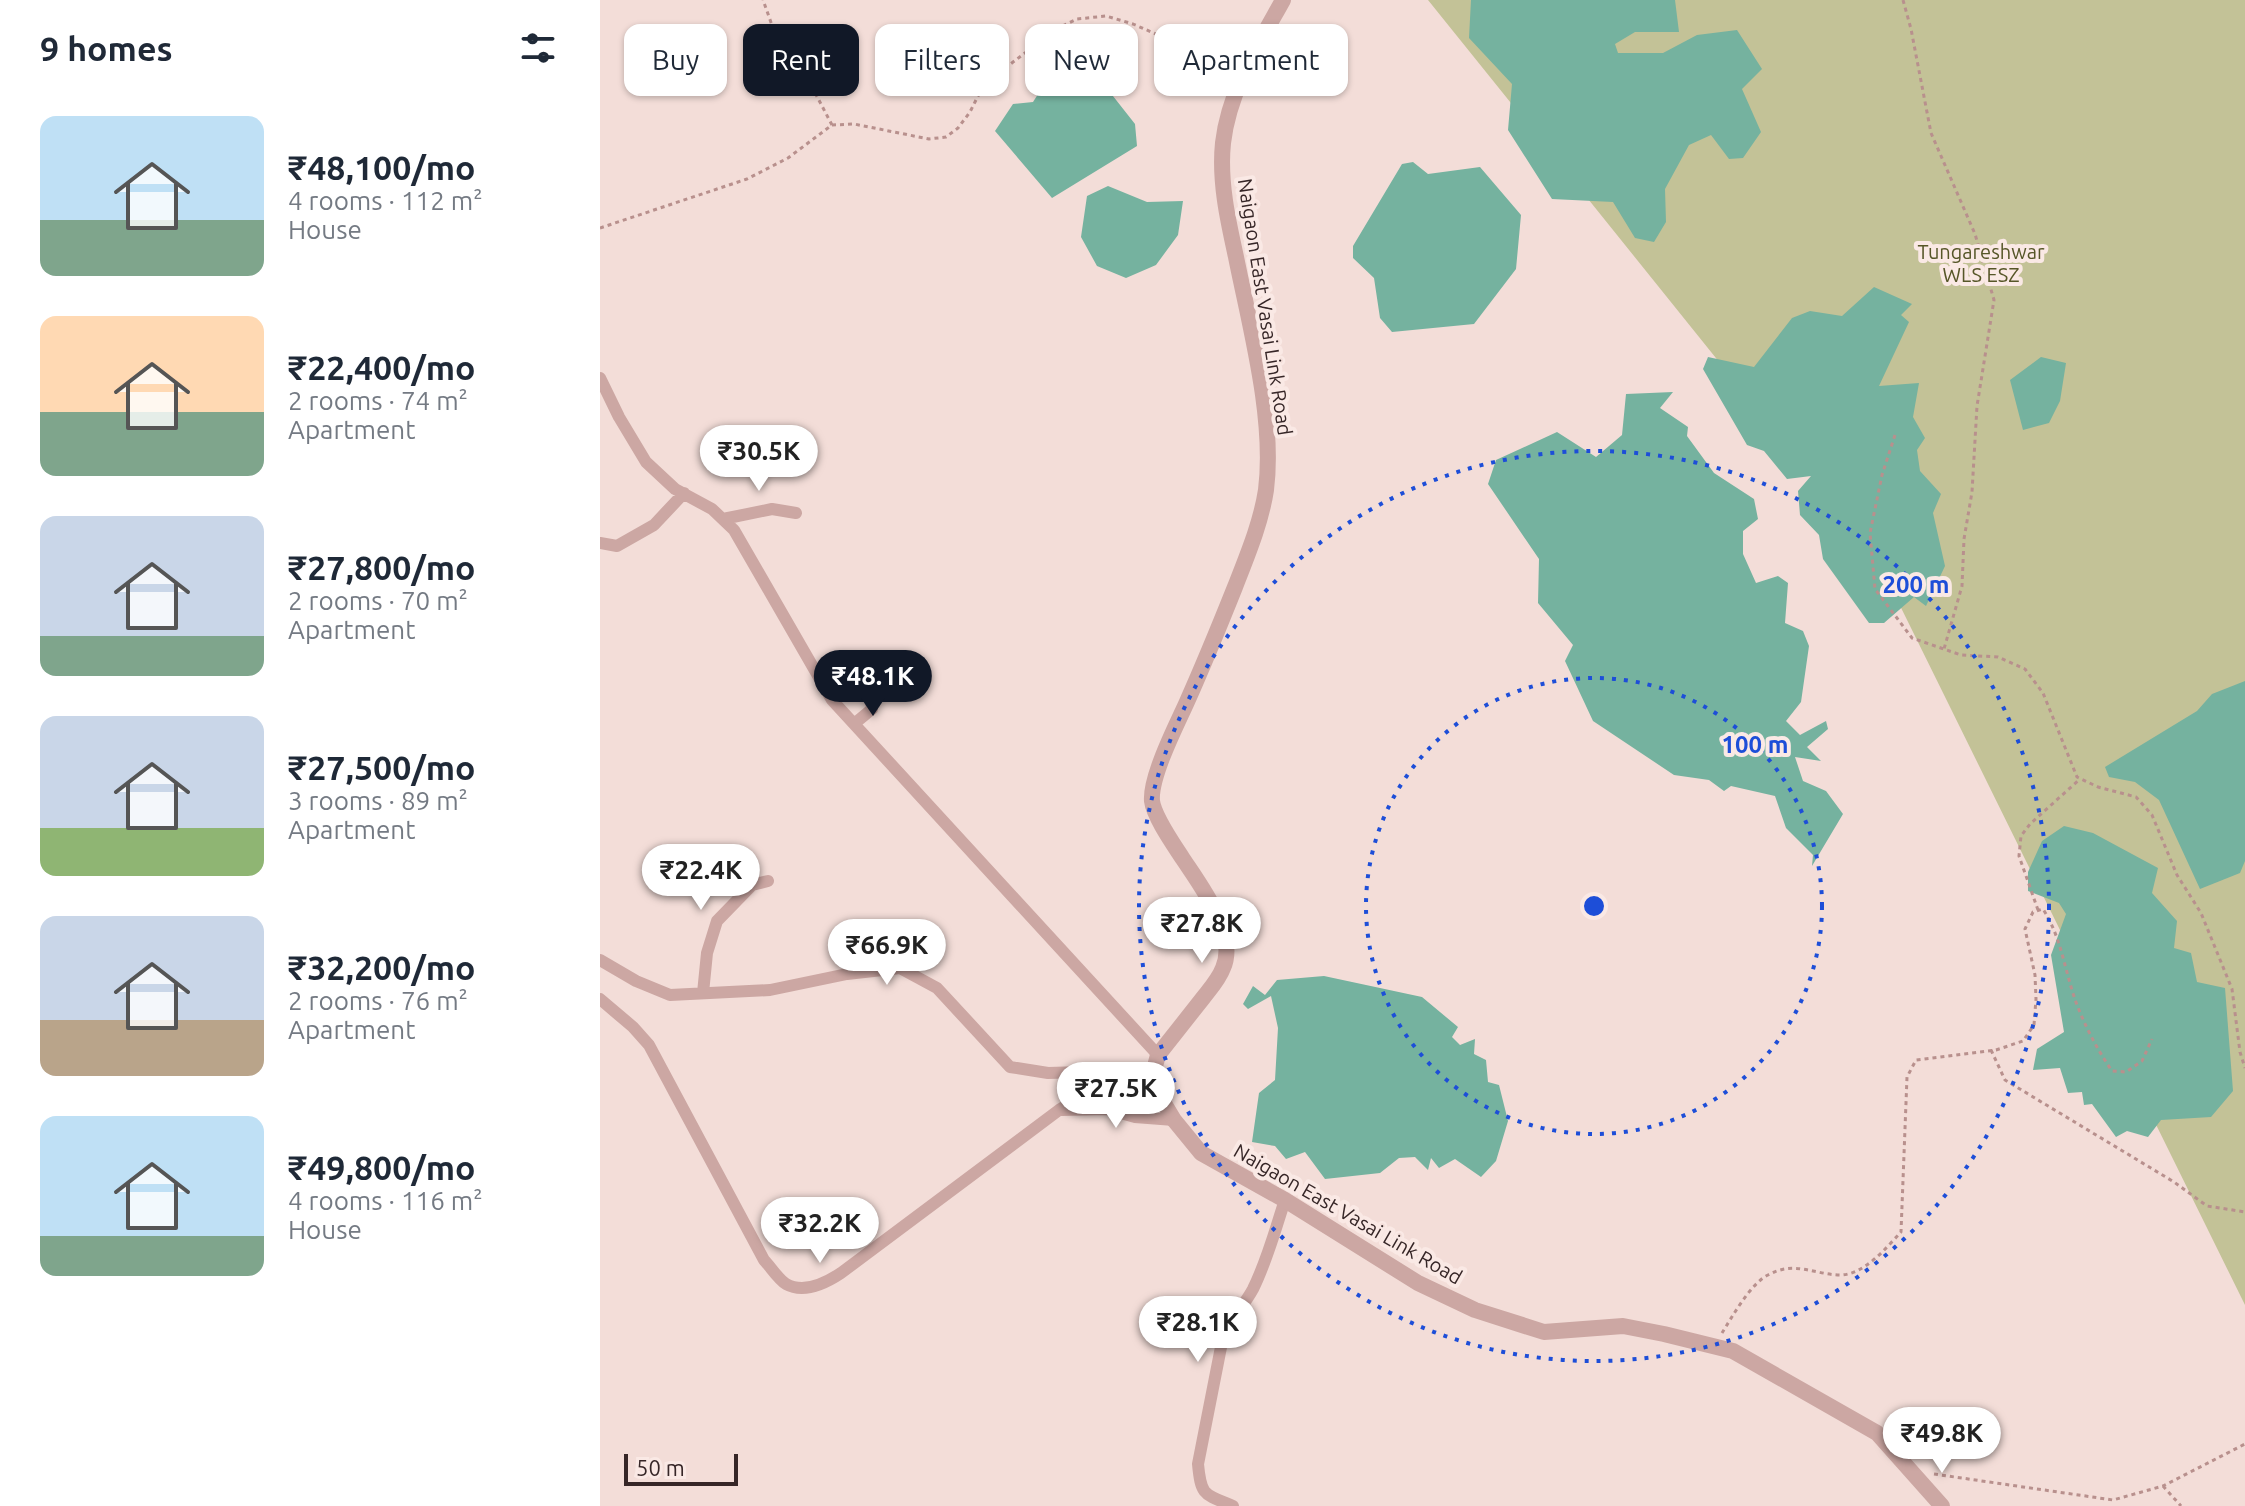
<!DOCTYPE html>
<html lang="en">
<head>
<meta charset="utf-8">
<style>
	:root { --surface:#fff; --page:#f2f2f3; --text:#1f2937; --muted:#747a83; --accent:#111827 }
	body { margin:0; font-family:Ubuntu,sans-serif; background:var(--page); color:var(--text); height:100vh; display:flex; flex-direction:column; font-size:30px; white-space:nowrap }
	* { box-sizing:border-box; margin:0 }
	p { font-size:26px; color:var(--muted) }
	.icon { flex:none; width:44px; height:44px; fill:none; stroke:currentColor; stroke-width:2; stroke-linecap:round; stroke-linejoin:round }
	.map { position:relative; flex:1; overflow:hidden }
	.details { display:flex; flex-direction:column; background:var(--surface); width:600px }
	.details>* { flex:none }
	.banner { position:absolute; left:24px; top:24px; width:760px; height:72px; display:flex; gap:16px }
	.scale { position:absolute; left:24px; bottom:20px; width:114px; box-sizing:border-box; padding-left:8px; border:4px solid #362627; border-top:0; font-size:22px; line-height:28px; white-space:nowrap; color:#362627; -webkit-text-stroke:6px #fae9e5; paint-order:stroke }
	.price { position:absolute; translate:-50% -68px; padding:0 18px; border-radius:28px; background:#fff; color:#222; font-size:26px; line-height:52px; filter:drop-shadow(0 2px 4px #0008) }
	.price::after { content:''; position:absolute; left:50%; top:48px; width:24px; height:18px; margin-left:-12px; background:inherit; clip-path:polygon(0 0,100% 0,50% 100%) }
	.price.current { background:var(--accent); color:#fff }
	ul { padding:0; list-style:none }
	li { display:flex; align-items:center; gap:24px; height:200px; padding:0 40px }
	li span { display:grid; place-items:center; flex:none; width:224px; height:160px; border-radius:16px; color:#555 }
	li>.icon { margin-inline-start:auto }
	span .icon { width:96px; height:96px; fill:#fffc; stroke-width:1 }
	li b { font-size:34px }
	h2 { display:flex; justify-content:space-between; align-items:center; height:96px; padding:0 40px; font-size:34px }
	.chip { padding:0 28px; border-radius:16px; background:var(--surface); box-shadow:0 2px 6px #0004; font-size:28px; line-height:72px }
	.chip.current { background:var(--accent); color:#fff }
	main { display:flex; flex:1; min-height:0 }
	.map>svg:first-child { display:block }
</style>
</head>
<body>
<main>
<section class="details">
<h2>9 homes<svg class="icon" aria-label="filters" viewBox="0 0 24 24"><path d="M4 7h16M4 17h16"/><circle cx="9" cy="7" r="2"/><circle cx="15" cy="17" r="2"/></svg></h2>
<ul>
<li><span style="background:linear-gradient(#bfe0f5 65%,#7fa58c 0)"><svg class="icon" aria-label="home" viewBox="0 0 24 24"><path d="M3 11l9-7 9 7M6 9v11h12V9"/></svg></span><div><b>₹48,100/mo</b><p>4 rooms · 112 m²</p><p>House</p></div></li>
<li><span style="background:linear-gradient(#ffd9b3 60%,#7fa58c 0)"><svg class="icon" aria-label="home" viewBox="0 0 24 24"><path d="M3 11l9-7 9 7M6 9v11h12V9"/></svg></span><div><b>₹22,400/mo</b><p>2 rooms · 74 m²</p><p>Apartment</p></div></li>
<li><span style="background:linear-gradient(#c9d6e8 75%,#7fa58c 0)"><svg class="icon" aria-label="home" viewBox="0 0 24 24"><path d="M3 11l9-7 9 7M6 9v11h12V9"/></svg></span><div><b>₹27,800/mo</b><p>2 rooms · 70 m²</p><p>Apartment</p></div></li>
<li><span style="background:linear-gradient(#c9d6e8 70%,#8fb573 0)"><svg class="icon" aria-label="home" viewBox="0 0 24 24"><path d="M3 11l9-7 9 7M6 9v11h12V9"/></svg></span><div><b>₹27,500/mo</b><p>3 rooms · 89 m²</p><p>Apartment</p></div></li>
<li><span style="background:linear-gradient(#c9d6e8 65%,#b9a48a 0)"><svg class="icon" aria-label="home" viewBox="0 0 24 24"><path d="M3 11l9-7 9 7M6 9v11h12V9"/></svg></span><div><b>₹32,200/mo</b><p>2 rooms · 76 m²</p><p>Apartment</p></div></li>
<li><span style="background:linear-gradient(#bfe0f5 75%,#7fa58c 0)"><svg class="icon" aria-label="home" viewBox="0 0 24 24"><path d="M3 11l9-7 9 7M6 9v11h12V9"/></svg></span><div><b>₹49,800/mo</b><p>4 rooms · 116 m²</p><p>House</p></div></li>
</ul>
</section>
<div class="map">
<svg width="1645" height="1506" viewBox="0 0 1645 1506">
	<rect width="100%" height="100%" fill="#f3ddd8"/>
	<path fill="#c3c297" d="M 828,0 L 1645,0 L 1645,1305 L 1276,557 Z"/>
	<path fill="#75b29f" d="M 871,0 L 1075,0 L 1079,32 L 1035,32 L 1015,44 L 1018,53 L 1063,53 L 1097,35 L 1137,30 L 1162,69 L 1142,89 L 1161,132 L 1143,158 L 1129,159 L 1111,135 L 1089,145 L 1065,189 L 1066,222 L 1054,242 L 1035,238 L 1013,202 L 952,199 L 908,130 L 912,84 L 869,38 Z
		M 486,60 L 499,66 L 498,77 L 535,124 L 537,146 L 452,198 L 395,131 L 413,104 L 433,102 L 452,72 Z
		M 813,162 L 828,174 L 880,167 L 921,215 L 916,269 L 874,324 L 792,332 L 780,318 L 774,278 L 753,258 L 753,246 L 802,164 Z
		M 508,186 L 547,202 L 583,201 L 578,235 L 556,265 L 526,278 L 497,266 L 481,237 L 487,196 Z
		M 1274,287 L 1312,304 L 1301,315 L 1309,322 L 1279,386 L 1319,383 L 1313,417 L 1325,438 L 1317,450 L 1320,471 L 1341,494 L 1333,513 L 1345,566 L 1326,606 L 1314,597 L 1284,623 L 1269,623 L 1223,559 L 1219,535 L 1200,515 L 1198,491 L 1211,476 L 1187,479 L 1164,451 L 1147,445 L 1103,369 L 1108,357 L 1154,367 L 1192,318 L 1210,311 L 1242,316 Z
		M 1441,357 L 1466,363 L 1460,401 L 1449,423 L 1423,430 L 1410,380 Z
		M 1073,392 L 1060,408 L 1088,427 L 1087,436 L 1114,473 L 1154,499 L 1158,519 L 1143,531 L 1143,554 L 1156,583 L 1178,576 L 1188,583 L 1185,623 L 1203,631 L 1209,646 L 1201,702 L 1186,721 L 1200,735 L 1226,721 L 1228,729 L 1207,747 L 1221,761 L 1195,757 L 1203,781 L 1226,791 L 1243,814 L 1212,866 L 1213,855 L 1186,828 L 1175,796 L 1131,786 L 1124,791 L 1109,780 L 1074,775 L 993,721 L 965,661 L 973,645 L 938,603 L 939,559 L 888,484 L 896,460 L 957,432 L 996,457 L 1022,435 L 1026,394 Z
		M 1645,681 L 1645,861 L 1640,873 L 1600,889 L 1559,800 L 1535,782 L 1509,777 L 1505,767 L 1597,711 L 1612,694 Z
		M 1464,826 L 1493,833 L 1558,868 L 1552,893 L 1577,921 L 1574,948 L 1591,953 L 1597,982 L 1625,988 L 1633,1091 L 1611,1117 L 1561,1120 L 1548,1137 L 1527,1131 L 1516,1137 L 1492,1104 L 1484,1105 L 1482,1092 L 1468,1093 L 1460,1068 L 1433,1070 L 1437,1049 L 1464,1032 L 1451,955 L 1466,914 L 1459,903 L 1428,891 L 1428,872 L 1442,841 Z
		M 724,976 L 822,997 L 858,1027 L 852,1037 L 860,1045 L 875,1039 L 874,1054 L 886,1060 L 888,1082 L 899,1085 L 908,1121 L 896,1161 L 881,1177 L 855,1159 L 839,1168 L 831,1158 L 828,1170 L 815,1157 L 799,1158 L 780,1173 L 725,1179 L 705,1152 L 686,1159 L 675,1146 L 652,1142 L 659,1093 L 675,1080 L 678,1028 L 671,996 L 648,1009 L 643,1004 L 653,986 L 665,995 L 677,980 Z"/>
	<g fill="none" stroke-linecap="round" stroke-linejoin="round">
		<path stroke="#b8908d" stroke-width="3" stroke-dasharray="4 4" stroke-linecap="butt" d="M 1303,0 L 1311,29 L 1331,133 L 1375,234 L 1394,300 L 1377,406 L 1372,492 L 1364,539 L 1362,586 L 1344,649
			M 232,125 L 254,124 L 329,139 L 346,137 L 358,128 L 370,112 L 384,84 L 458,28 L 477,19 L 506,16 L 533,24 L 565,38 L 633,61
			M 0,228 L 147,179 L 188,158 L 232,125 L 212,87 L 202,62 L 173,28 L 163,0
			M 1295,435 L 1282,475 L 1270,533 L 1275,589 L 1312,638 L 1361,655 L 1398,657 L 1425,669 L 1443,693 L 1477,777 L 1498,787 L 1536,797 L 1552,815 L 1577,875 L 1601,913 L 1632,989 L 1640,1052 L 1645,1068
			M 1438,910 L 1419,856 L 1421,836 L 1430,824 L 1480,779
			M 1391,1050 L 1405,1080 L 1574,1182 L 1607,1206 L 1645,1212
			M 1122,1333 C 1132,1317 1151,1283 1168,1275 C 1195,1260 1215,1275 1241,1275 C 1265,1274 1286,1248 1301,1232 L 1307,1077 L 1316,1060 L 1396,1050 L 1423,1041 L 1434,1025 L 1436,999 L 1435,975 L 1425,929 L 1433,912 L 1443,909 C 1463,940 1465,976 1479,1010 C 1488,1032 1499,1052 1512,1071 L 1526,1072 L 1542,1061 L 1552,1039
			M 1334,1474 L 1513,1500 L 1563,1486 L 1645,1444
			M 1563,1486 L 1581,1506"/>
		<path stroke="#cca7a3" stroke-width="12" d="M 0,378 L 19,417 L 46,462 L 75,489 L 112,509 L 134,530 L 232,700 L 558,1055
			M 123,519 L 172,509 L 196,513
			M 0,543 L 17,546 L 54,525 L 84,493
			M 254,724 L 272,709 L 268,675
			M 0,960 L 36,981 L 70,995 L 170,990 L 247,974 L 300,968 L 337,988 L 410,1067 L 448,1073 L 554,1070
			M 103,993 L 107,953 L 117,921 L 152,885 L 168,881
			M 0,999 L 33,1027 L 49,1045 L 164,1260 C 170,1266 178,1279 186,1284 C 204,1294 226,1283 241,1273 L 459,1110 L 526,1070
			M 462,1110 L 506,1109 L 535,1117 L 574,1120
			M 633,1506 C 604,1494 601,1496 598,1464 L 623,1337 C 630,1319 644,1306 653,1289 C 667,1261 675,1230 685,1200"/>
		<path stroke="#cca7a3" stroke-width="16" d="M 683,0 C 658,45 629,91 623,143 C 619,181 628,221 636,257 C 650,327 675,419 666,490 C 661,523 647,556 635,587 C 619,627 603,666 586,704 C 576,726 550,777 552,801 C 554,817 574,845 583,859 C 601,886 638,935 623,968 C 619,979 610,989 603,998 C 588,1017 573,1036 558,1055 L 554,1070 L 556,1090 L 574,1120 L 601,1153 L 685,1200 L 818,1283 L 875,1310 L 944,1332 L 1023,1326 L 1064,1334 L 1133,1351 L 1277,1433 L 1342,1506"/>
	</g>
	<g fill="none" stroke="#1d4ed8" stroke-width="4" stroke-dasharray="4 8">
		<circle cx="994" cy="906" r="228"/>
		<circle cx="994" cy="906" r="455"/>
	</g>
	<g text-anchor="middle" stroke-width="8" stroke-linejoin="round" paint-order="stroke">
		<g font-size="20" fill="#565628" stroke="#fae9e5">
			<text x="1381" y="259">Tungareshwar<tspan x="1381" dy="23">WLS ESZ</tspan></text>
		</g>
		<g font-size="20" fill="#362627" stroke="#fae9e5">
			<text transform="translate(665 307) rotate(81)" y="7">Naigaon East Vasai Link Road</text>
			<text transform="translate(748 1214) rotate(30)" y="7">Naigaon East Vasai Link Road</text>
		</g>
	</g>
	<circle cx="994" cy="906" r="12" fill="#1d4ed8" stroke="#fae9e5" stroke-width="4"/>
	<g font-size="24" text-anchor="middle" font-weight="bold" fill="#1d4ed8" stroke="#fae9e5" stroke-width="8" stroke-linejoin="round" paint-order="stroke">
		<text x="1316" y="593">200 m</text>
		<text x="1155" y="753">100 m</text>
	</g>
</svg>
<div class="scale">50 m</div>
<b class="price" style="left:159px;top:493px">₹30.5K</b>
<b class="price current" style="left:273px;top:718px">₹48.1K</b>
<b class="price" style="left:101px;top:912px">₹22.4K</b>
<b class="price" style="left:602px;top:965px">₹27.8K</b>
<b class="price" style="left:287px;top:987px">₹66.9K</b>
<b class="price" style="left:516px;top:1130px">₹27.5K</b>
<b class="price" style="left:220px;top:1265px">₹32.2K</b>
<b class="price" style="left:598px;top:1364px">₹28.1K</b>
<b class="price" style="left:1342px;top:1475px">₹49.8K</b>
<div class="banner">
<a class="chip">Buy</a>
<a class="chip current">Rent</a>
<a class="chip">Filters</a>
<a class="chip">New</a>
<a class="chip">Apartment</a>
</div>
</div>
</main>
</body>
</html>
